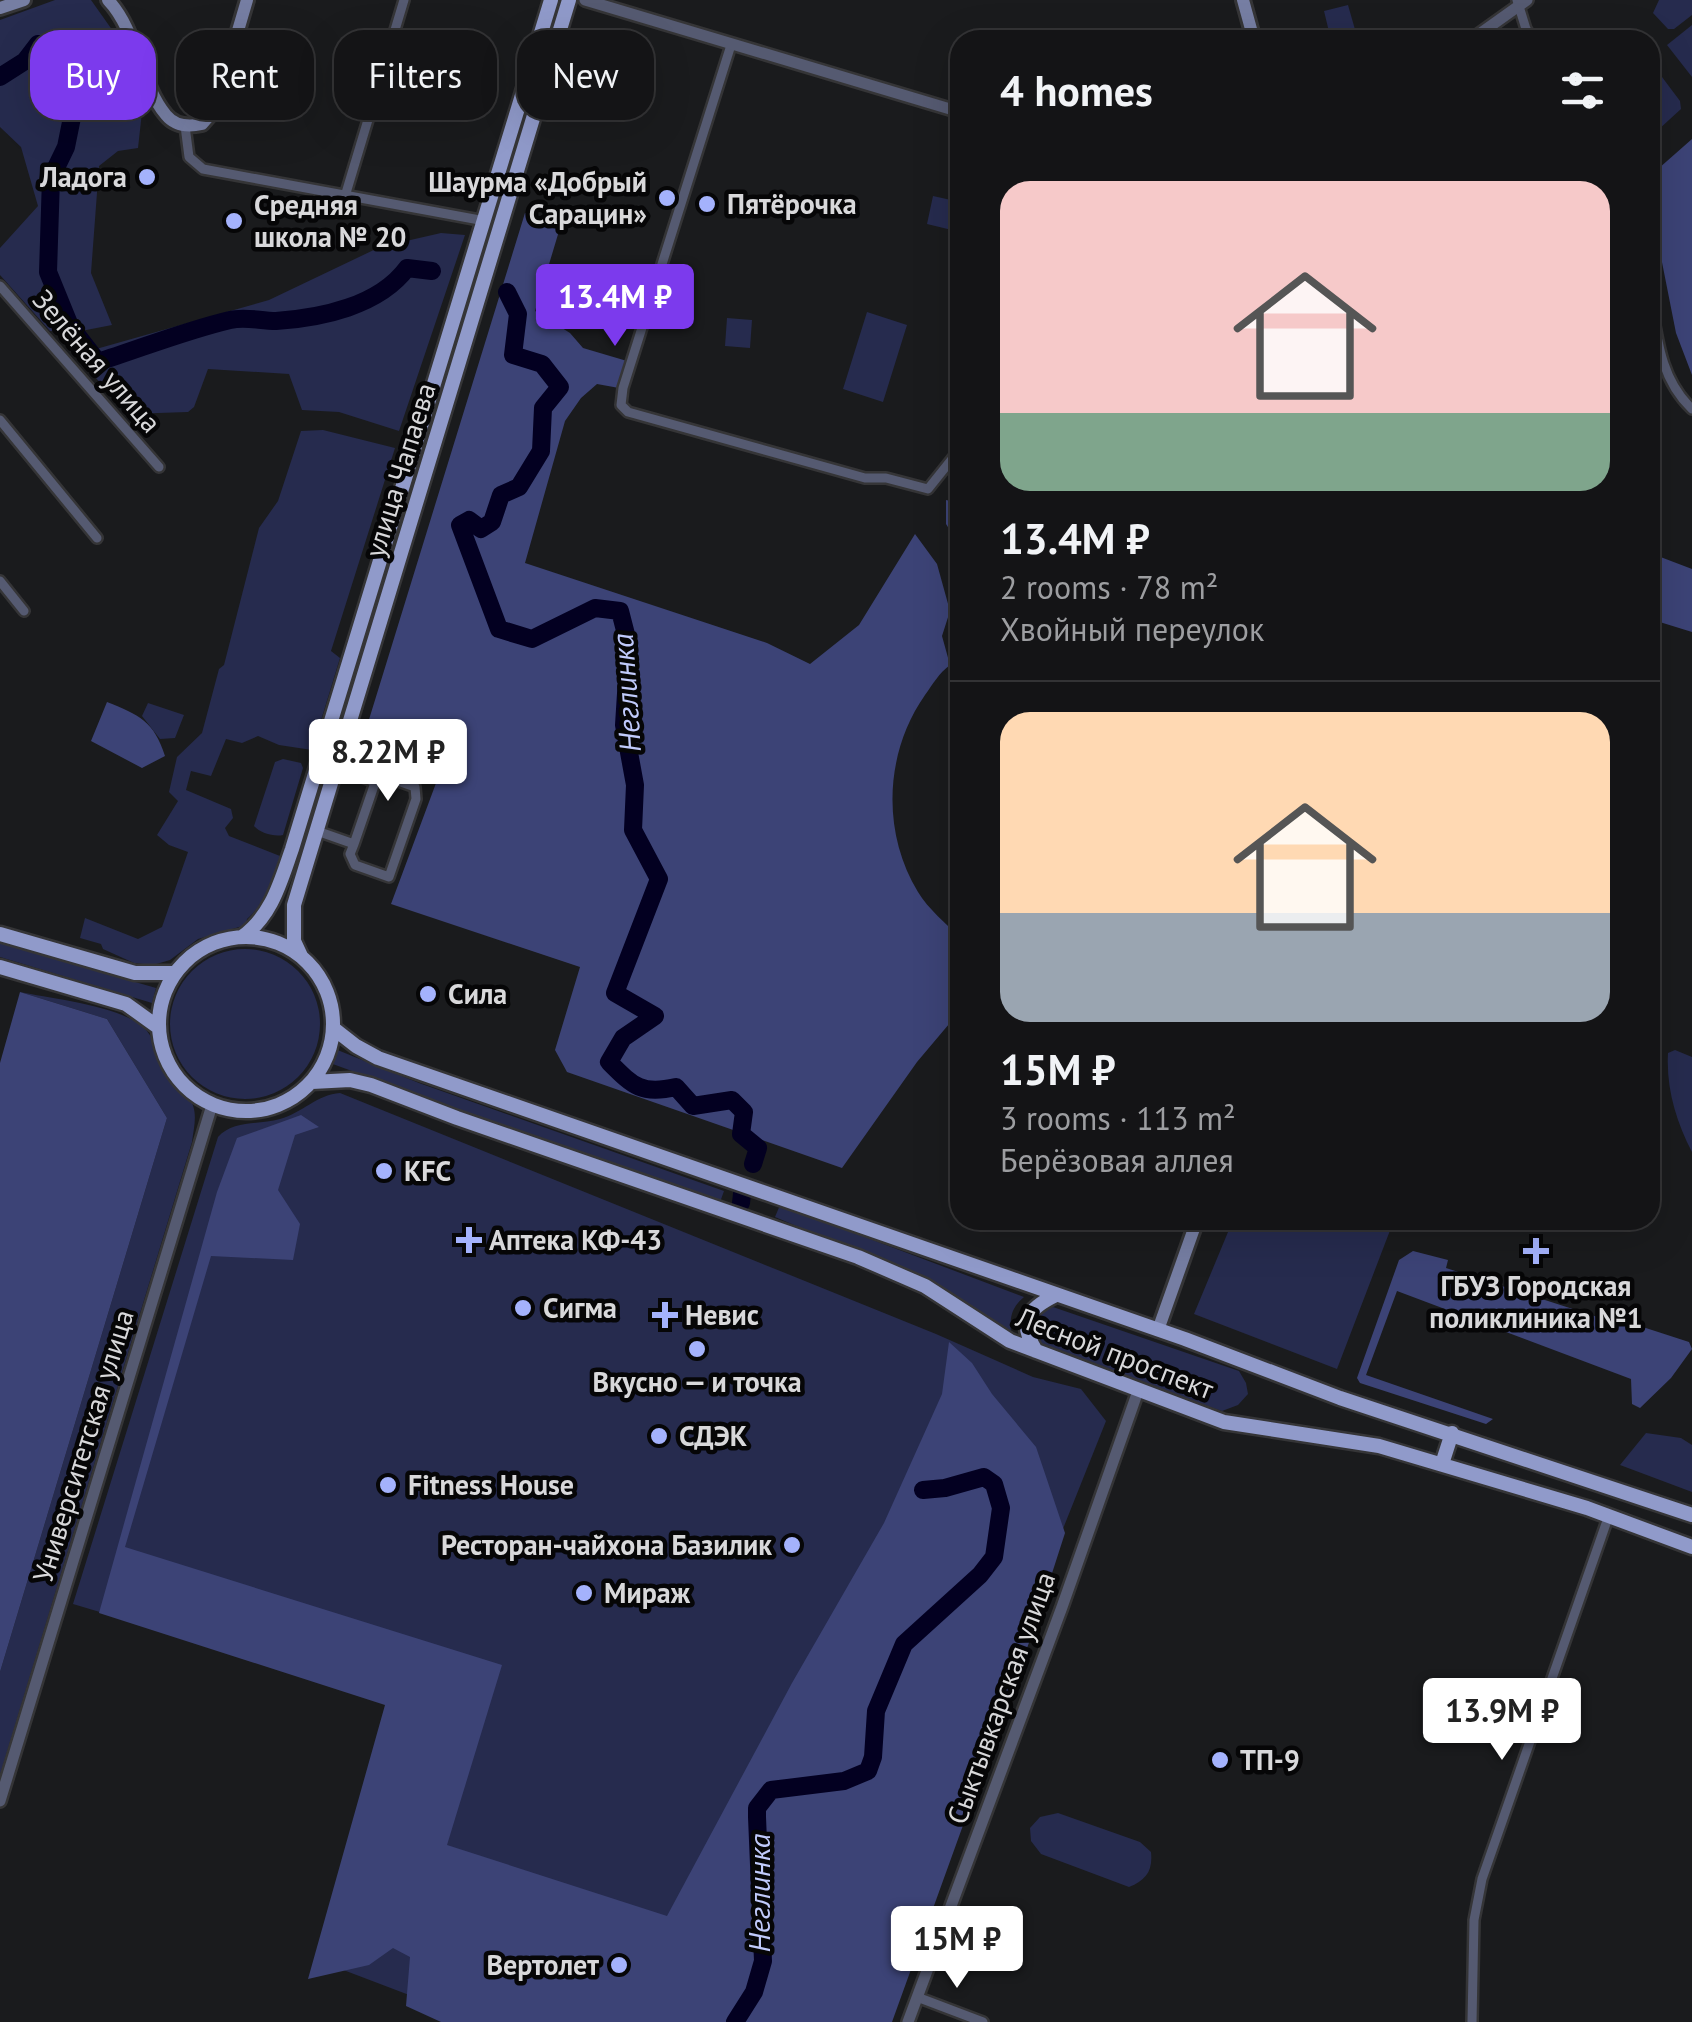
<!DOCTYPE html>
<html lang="en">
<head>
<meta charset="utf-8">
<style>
	:root { --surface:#141416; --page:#212123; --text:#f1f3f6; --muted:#9d9ea1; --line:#333335; --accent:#7c3aed }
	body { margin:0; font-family:"PT Sans",sans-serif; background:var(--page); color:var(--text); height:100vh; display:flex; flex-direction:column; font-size:38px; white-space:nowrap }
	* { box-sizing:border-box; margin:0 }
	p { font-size:32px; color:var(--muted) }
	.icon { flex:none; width:55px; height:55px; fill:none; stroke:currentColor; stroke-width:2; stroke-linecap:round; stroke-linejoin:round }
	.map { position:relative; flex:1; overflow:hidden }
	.drawer { position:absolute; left:950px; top:30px; width:710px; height:1200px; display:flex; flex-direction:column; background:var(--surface); border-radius:30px; box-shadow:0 10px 40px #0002,0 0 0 2px var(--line) }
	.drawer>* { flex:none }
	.hud { position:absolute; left:30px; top:30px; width:770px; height:90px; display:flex; gap:20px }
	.price { position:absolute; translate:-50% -85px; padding:0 22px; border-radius:10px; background:#fff; color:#222; font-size:32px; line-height:65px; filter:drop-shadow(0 2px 5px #0008) }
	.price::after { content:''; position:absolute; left:50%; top:60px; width:30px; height:22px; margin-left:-15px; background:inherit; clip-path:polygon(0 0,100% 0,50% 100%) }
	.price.current { background:var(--accent); color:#fff }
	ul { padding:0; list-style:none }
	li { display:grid; align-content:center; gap:20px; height:530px; padding:0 50px }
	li+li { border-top:2px solid var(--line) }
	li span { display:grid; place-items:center; height:310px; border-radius:30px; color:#555 }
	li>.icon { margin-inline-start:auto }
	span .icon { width:180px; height:180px; fill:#fffc; stroke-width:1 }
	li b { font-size:42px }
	h2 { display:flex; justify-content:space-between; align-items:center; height:120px; padding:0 50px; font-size:42px }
	.tag { padding:0 35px; border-radius:30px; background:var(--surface); box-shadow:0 10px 40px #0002,0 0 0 2px var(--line); font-size:35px; line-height:90px }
	.tag.current { background:var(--accent); color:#fff }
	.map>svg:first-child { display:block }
</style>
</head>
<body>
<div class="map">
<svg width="1692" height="2022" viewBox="0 0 1692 2022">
	<rect width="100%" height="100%" fill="#1a1b1d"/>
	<path fill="#262b4e" d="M 55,0 L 91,0 L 120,41 L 144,94 L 138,148 L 118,151 L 99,166 L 91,273 L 112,325 L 76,332 L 50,331 L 0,275 L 0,248 L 38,206 L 21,147 L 0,127 L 0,20 Z
		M 1659,0 L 1692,0 L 1692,15 L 1674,29 L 1668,29 L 1653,13 Z
		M 1348,5 L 1358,40 L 1331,40 L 1324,11 Z
		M 1692,25 L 1692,77 L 1667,45 Z
		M 1650,61 L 1680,101 L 1681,109 L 1658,130 L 1650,131 Z
		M 933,196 L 960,202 L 960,232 L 927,224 Z
		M 441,233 L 465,235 L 399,431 L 339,412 L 302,410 L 289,374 L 208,369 L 194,407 L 188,412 L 128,414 L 80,360 L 82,353 L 269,300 L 380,247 Z
		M 867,312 L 907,325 L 883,402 L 843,389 Z
		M 727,318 L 752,320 L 750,348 L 725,346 Z
		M 323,430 L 395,448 L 331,651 L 340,658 L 312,750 L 279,745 L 258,736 L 242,743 L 226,739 L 211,776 L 191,771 L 186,790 L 231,809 L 233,818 L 225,828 L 229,836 L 280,856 C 272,880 266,903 247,919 L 246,925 L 198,939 L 170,960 L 153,965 L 134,963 L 103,949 L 101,944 L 80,938 L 85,918 L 138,939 L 162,927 L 188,852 L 169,845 L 157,835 L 178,801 L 169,792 L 177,757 L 202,733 L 219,669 L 224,665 L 259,528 L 278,501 L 301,431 Z
		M 148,703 L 184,715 L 175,738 L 160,739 L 142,716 Z
		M 283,759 L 301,763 L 303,768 L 283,835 C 274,837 260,833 254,826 L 275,762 Z
		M 0,943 L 156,988 L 152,1003 L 0,957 Z
		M170 1024a75 75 0 1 1 150 0a75 75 0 1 1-150 0Z
		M 20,992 C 52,999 126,1006 147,1031 C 157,1043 161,1065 171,1080 C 176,1087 183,1090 188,1097 C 199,1110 194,1126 192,1142 L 0,1775 L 0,1672 L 167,1118 L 107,1019 Z
		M 335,1049 L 419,1083 L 724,1191 L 719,1205 L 330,1063 Z
		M 1675,1050 L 1692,1057 L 1692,1152 C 1676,1121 1666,1088 1668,1053 Z
		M 340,1093 L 936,1334 L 1033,1377 L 1081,1389 L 1106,1421 L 1021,1634 L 937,1887 L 417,1998 L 325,1963 L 391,1699 L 73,1604 L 218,1137 C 233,1120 259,1125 280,1119 C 302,1113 318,1094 340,1093 Z
		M 780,1205 L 1024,1297 C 1010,1309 1010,1318 1011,1335 L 924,1280 L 775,1217 Z
		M 1233,1220 L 1394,1220 L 1337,1369 L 1194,1314 Z
		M 1053,1307 L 1239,1371 L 1246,1383 L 1248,1394 L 1238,1405 L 1222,1411 L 1039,1348 L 1028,1333 L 1036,1313 Z
		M 1646,1433 L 1681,1438 L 1692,1445 L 1692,1492 L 1620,1465 Z
		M 1058,1813 L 1140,1842 L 1151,1852 C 1153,1871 1146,1880 1129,1887 L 1041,1854 L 1031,1841 L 1030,1828 L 1040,1817 Z"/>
	<path fill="#3c4376" d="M 1692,139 L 1692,375 L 1676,333 L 1659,247 L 1650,225 L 1650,176 Z
		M 525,213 L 562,221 L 535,311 L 570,333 L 583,348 L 627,361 L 619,388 L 597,384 L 581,398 L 565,421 L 525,563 L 767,643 L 810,664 L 859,625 L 915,534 L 937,564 L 950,611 L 942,636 L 950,665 C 939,673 933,684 925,695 C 885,752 881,831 918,892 C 928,909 947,924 960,938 L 960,1011 L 917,1062 L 842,1168 L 567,1072 L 555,1050 L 580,967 L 391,904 L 445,759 L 429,743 L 367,726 Z
		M 946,500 L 960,503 L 960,546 L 946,524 Z
		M 1650,553 L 1692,569 L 1692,632 L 1650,619 Z
		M 107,702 C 139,715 154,721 165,756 L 142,768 L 91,741 Z
		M 20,992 L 107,1019 L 167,1118 L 0,1672 L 0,1063 Z
		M 301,1115 L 319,1127 L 295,1135 L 278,1190 L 300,1224 L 293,1260 L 211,1256 L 125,1547 L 502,1665 L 447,1845 L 667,1916 L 792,1683 L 884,1523 L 942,1394 L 949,1342 L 972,1363 L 992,1394 L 1036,1447 L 1065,1533 L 1035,1626 L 892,2022 L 441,2022 L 406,2006 L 410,1957 L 393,1948 L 369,1965 L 308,1979 L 385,1705 L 99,1613 L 217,1192 L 237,1138 Z
		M 1413,1251 L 1448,1260 L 1446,1268 L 1610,1321 L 1615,1318 L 1689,1342 L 1692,1349 L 1671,1378 L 1640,1408 L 1632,1404 L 1631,1379 L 1397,1291 L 1366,1375 L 1493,1419 L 1486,1424 L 1360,1383 L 1357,1378 L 1399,1260 Z"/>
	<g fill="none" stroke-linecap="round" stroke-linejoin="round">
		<path stroke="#030021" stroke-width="18" d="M 0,77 L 25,61 L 38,44 L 63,48 L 82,68 L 66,147 L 51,178 L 48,272 L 70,326 L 98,362 C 142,348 184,331 230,320 C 245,316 260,321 276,321 C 321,318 379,306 407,268 L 432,271
			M 507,292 L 518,314 L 513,355 L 542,364 L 560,387 L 543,408 L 541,451 L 519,487 L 501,495 L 492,522 L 481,529 L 469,520 L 460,525 L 499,629 L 532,639 L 595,608 L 620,611 L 629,646 L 624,725 L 635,785 L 633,830 L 659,879 L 615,993 L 655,1016 L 623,1038 L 609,1062 C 633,1086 641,1095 676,1087 L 693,1106 L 732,1100 L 744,1112 L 741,1134 L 758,1148 L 753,1164
			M 741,1203 L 742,1194
			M 735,2022 L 754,1992 L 763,1961 L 757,1817 L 757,1808 L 771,1790 L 844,1781 L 868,1771 L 873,1757 L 876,1711 L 904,1644 L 980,1575 L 994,1557 L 1001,1508 L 994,1484 L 984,1477 L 945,1488 L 923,1490"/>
		<defs>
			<path id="minor" d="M 1517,0 L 1526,29 L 1533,40
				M 731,45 L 623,388 L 621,405 L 628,412 L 865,478 L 886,478 L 928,489 L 960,449
				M 185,126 L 189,157 L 203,169 L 485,221
				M 346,193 L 404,0
				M 0,286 L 159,467
				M 1650,295 C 1657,337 1660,379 1692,409
				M 0,420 L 97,538
				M 0,581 L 24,611
				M 337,767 L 375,782
				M 317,831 L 354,844 L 378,774 L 415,787 L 416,799 L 389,877 L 355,865 L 350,854 L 354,844
				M 917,1997 L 983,2022
				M 1472,2022 L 1474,1920 L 1482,1879 L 1609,1515"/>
			<path id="tertiary" d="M 585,0 L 960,112
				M 1471,40 L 1527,0
				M 0,1801 L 212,1105
				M 908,2022 L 1062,1607 L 1138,1391"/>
			<path id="secondary" d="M 108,0 C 137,30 140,84 166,115 C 175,126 189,127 202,124 L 215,109 L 247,0
				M 1243,0 L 1254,40
				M 0,8 L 24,0
				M 1158,1330 L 1197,1220"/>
			<path id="primary" d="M 0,934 L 135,973 L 175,973
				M159 1024a87 87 0 1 1 174 0a87 87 0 1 1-174 0Z
				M 242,937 C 272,915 280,883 292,849 L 551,0
				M 301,956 L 294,941 L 294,905 L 569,0
				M 0,967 L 126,1004 L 158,1027
				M 333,1028 L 356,1046 L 378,1058 L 1185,1339 L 1340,1398 L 1692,1515
				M 312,1082 L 350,1080 L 371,1085 L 457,1118 L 858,1257 L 925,1286 L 1010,1341 L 1224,1422 L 1379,1446 L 1587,1508 L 1692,1547
				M 1036,1351 C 1018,1322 1027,1309 1056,1295
				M 1442,1464 L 1452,1433"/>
		</defs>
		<use href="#minor" stroke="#353537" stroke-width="14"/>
		<use href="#tertiary" stroke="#353537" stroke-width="16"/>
		<use href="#secondary" stroke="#353537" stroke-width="18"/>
		<use href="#primary" stroke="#353537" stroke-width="19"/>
		<use href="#minor" stroke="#555a71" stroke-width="9"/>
		<use href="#tertiary" stroke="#555a71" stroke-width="11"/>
		<use href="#secondary" stroke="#767ea3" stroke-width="12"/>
		<use href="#primary" stroke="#909aca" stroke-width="14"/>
	</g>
	<g fill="#a4b2fc" stroke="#060607" stroke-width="4">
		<circle cx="147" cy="177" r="10"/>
		<circle cx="667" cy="198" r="10"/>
		<circle cx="707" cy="204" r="10"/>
		<circle cx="234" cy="221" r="10"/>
		<circle cx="428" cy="994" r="10"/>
		<circle cx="384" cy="1171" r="10"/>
		<path d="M464 1225h10v10h10v10h-10v10h-10v-10h-10v-10h10z"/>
		<path d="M1531 1236h10v10h10v10h-10v10h-10v-10h-10v-10h10z"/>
		<circle cx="523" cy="1308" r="10"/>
		<path d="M660 1300h10v10h10v10h-10v10h-10v-10h-10v-10h10z"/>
		<circle cx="697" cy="1349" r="10"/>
		<circle cx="659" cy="1436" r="10"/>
		<circle cx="388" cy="1485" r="10"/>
		<circle cx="792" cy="1545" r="10"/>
		<circle cx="584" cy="1593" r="10"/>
		<circle cx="1220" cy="1760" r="10"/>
		<circle cx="619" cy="1965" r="10"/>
	</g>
	<g text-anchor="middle" stroke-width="9" stroke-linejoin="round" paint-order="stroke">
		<g font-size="28" font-weight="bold" fill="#d8d8da" stroke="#060607" text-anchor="start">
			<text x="127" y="187" text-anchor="end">Ладога</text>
			<text x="647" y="192" text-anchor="end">Шаурма «Добрый<tspan x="647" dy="32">Сарацин»</tspan></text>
			<text x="727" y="214">Пятёрочка</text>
			<text x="254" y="215">Средняя<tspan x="254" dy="32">школа № 20</tspan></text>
			<text x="448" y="1004">Сила</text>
			<text x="404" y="1181">KFC</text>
			<text x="489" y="1250">Аптека КФ-43</text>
			<text x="1536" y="1296" text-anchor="middle">ГБУЗ Городская<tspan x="1536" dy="32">поликлиника №1</tspan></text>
			<text x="543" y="1318">Сигма</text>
			<text x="685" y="1325">Невис</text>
			<text x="697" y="1392" text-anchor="middle">Вкусно — и точка</text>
			<text x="679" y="1446">СДЭК</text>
			<text x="408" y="1495">Fitness House</text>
			<text x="772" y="1555" text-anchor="end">Ресторан-чайхона Базилик</text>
			<text x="604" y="1603">Мираж</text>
			<text x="1240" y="1770">ТП-9</text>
			<text x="599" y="1975" text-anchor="end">Вертолет</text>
		</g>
		<g font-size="28" fill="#d8d8da" stroke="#060607">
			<text transform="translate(97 361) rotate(49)" y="10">Зелёная улица</text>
			<text transform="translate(400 470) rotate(-73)" y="10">улица Чапаева</text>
			<text transform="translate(1115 1353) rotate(21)" y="10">Лесной проспект</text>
			<text transform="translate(83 1446) rotate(-73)" y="10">Университетская улица</text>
			<text transform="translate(1001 1698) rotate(-70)" y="10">Сыктывкарская улица</text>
		</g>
		<g font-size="30" font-style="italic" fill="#c0cafb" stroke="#060607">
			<text transform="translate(627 693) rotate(-94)" y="10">Неглинка</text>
			<text transform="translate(760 1893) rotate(-90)" y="10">Неглинка</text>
		</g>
	</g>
</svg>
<b class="price current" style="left:615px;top:349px">13.4M ₽</b>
<b class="price" style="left:388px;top:804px">8.22M ₽</b>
<b class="price" style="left:1502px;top:1763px">13.9M ₽</b>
<b class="price" style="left:957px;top:1991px">15M ₽</b>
<div class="hud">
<a class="tag current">Buy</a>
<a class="tag">Rent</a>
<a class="tag">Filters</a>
<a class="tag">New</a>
</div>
<section class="drawer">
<h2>4 homes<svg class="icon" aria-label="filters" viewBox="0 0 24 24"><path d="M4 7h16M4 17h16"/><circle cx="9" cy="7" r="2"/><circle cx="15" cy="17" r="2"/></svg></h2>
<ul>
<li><span style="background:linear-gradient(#f6c9c9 75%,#7fa58c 0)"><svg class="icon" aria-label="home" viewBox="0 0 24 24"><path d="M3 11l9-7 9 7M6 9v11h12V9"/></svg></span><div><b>13.4M ₽</b><p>2 rooms · 78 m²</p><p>Хвойный переулок</p></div></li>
<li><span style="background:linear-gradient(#ffd9b3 65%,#9aa5b1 0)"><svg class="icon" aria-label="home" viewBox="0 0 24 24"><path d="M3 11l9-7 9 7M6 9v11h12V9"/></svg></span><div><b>15M ₽</b><p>3 rooms · 113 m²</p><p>Берёзовая аллея</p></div></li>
</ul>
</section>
</div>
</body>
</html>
